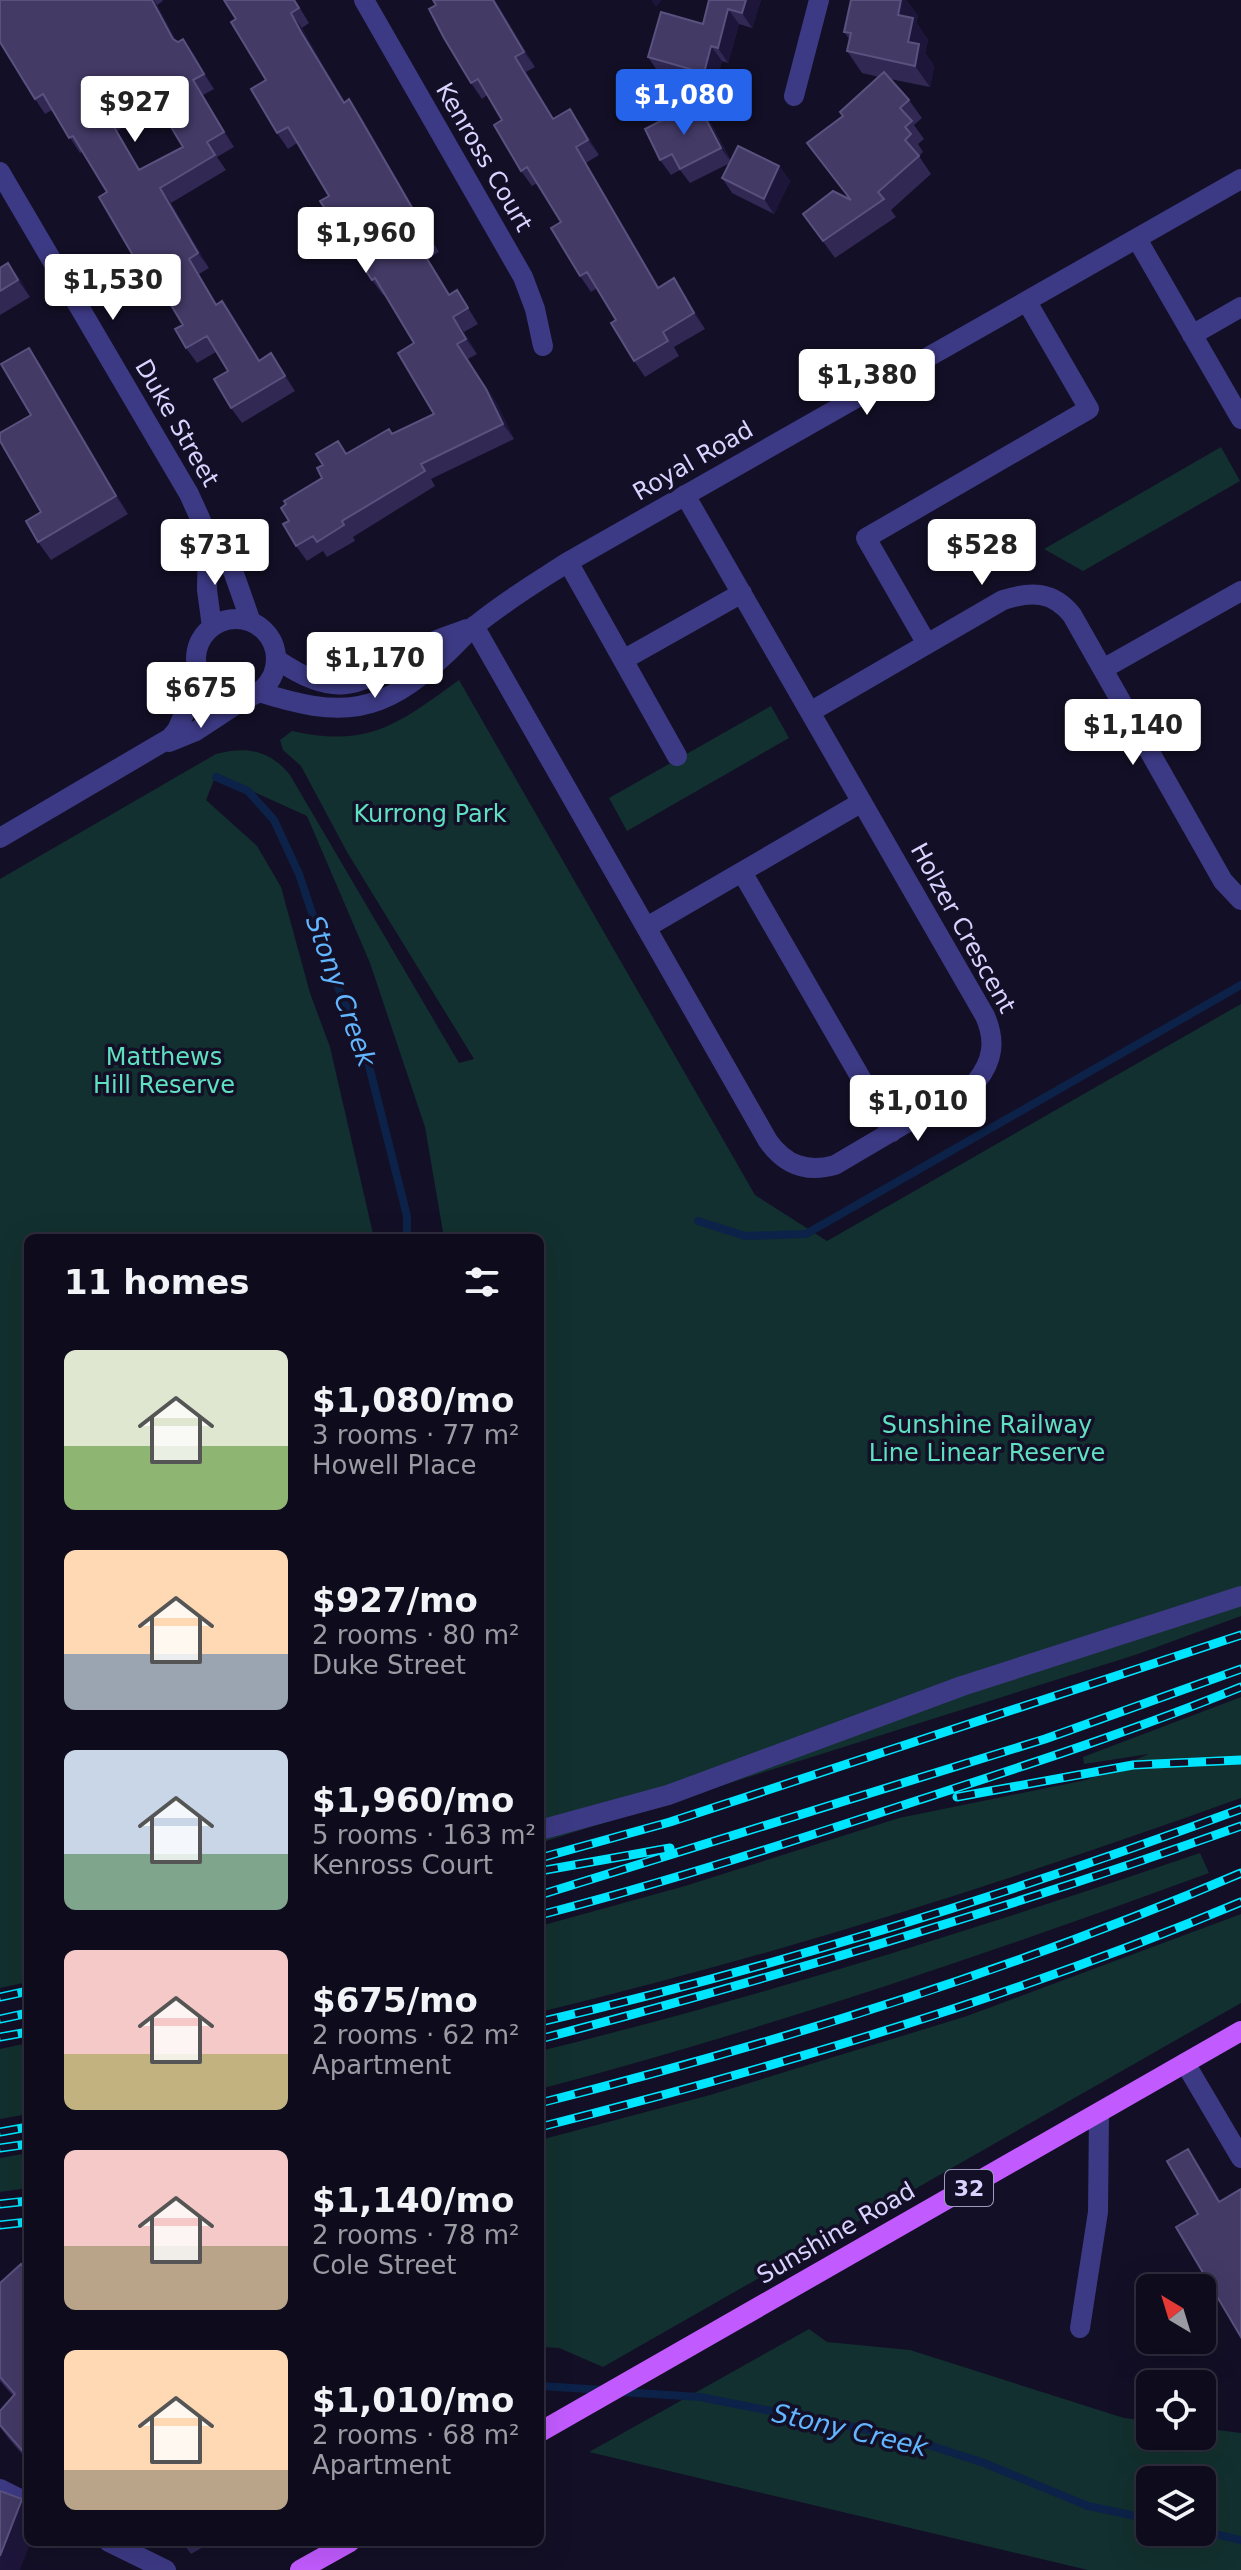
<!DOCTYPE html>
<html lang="en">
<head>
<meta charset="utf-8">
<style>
	:root { --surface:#0e0b1c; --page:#1c1929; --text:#f1f3f6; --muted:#9b9ba3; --line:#2e2b3b; --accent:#2563eb }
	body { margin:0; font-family:"DejaVu Sans",sans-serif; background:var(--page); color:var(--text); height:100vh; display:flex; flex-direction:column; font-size:30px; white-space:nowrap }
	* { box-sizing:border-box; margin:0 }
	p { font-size:26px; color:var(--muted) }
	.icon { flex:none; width:44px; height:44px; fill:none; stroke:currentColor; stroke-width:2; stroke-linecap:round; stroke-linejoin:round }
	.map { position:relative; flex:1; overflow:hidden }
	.details { position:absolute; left:24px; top:1234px; width:520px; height:1312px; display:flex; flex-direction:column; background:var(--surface); border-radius:12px; box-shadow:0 8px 32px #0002,0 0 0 2px var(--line) }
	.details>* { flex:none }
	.needle { width:52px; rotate:322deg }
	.tools { position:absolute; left:1136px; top:2274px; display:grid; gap:16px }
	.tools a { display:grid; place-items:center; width:80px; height:80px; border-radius:12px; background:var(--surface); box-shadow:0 8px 32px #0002,0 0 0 2px var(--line); font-size:40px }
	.price { position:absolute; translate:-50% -68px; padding:0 18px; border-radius:8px; background:#fff; color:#222; font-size:26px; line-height:52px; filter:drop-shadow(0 2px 4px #0008) }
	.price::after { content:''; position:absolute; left:50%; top:48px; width:24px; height:18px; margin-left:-12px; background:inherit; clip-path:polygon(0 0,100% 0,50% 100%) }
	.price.selected { background:var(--accent); color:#fff }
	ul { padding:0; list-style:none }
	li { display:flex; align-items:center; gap:24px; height:200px; padding:0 40px }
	li span { display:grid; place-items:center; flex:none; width:224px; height:160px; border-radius:12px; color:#555 }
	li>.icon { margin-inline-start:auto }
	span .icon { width:96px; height:96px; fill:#fffc; stroke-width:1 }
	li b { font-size:34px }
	h2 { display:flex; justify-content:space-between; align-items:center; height:96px; padding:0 40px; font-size:34px }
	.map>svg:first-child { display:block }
</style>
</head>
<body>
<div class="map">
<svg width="1241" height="2570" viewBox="0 0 1241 2570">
	<rect width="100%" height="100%" fill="#130f26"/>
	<path fill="#12302f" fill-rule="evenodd" d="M 1221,447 L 1240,481 L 1083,571 L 1044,549 Z
		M 459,680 L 755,1195 L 827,1241 L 1241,1004 L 1241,1616 L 1138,1654 L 540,1843 L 540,1238 L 444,1238 L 425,1127 L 370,963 L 307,816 L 216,775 L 206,800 L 257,846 L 281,887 L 310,993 L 330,1047 L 374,1238 L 28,1238 L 28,1982 L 0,1988 L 0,879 L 216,754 C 246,746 270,750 290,775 L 459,1063 L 474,1059 L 347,852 L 301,766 L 283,750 L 280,740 L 292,731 C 370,748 398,724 459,680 Z
		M 771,706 L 789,738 L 627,831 L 609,798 Z
		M 1241,1697 L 1241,1798 C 1010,1881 778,1955 540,2012 L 540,1926 L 685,1886 L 899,1818 L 1086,1780 L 1149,1754 L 1084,1764 L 1083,1757 Z
		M 1200,1853 L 1209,1873 C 988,1954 767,2029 540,2089 L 540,2051 C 764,1996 982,1927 1200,1853 Z
		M 1241,1914 L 1241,2003 L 603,2367 L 559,2348 L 540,2347 L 540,2140 L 710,2095 L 967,2016 Z
		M 28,2043 L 28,2114 L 0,2119 L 0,2049 Z
		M 28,2153 L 28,2188 L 0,2192 L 0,2158 Z
		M 809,2329 L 827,2342 L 910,2350 L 1124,2418 L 1150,2421 L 1150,2436 L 1202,2436 L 1202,2428 L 1241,2433 L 1241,2570 L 1088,2570 L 589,2452 ZM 1150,2480 L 1202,2480 L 1202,2532 L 1150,2532 Z"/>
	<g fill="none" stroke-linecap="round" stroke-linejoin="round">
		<path stroke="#0c2248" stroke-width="8" d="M 216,777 L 248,791 L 274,820 L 299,874 L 331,970 L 366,1054 L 407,1216 L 407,1238
			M 698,1221 L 745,1236 L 806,1234 L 1241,985
			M 540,2386 L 603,2390
			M 621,2392 L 700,2397 L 904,2437 L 984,2463 L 1088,2506 L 1150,2519
			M 1202,2531 L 1241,2540"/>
		<path stroke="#3d3a85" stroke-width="20" d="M 364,0 L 523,277 L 535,309 L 543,346
			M 794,96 L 819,0
			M 0,172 L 189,494 L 208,536 L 233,571 L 251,622
			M 1137,239 L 1241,419
			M 1192,335 L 1241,307
			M 208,536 L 207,590 L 212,627
			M 568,562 L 677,756
			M196 659a40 40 0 1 1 80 0a40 40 0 1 1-80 0Z
			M 474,626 L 768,1141 C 785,1165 807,1173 835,1165 L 976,1082 C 993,1061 996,1041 985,1016 L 685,495
			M 927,644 L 866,538 L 1089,409 L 1027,302
			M 276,659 C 345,706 363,680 426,645 C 439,638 453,634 467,629
			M 623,660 L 742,593
			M 1103,669 L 1241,591
			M 259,692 C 341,718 380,716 445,655 C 456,645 465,634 476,625 C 505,601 537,582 568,562 L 1241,179
			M 810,712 L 1003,600 C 1031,591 1053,591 1072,615 L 1223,881 L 1241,900
			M 169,742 L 196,731 L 246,698
			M 0,838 L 170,738 L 177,730 L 200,677
			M 742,872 L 892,1132
			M 647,927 L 862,802
			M 540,1830 L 668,1795 L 962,1686 L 1241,1596
			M 1185,2063 L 1241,2158
			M 1080,2328 L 1098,2212 L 1099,2114
			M 0,2489 L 28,2503
			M 109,2542 L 166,2570"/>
		<path stroke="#c25bff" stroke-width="20" d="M 540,2432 L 1241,2031
			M 300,2570 L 350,2542"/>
		<defs>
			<path id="rail" d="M 957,1797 L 1133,1765 L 1241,1760
				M 540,1858 L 670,1822 L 1241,1635
				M 540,1871 L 670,1848
				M 540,1895 L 1045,1739 L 1241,1669
				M 540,1915 C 668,1882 794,1841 919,1800 C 1027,1765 1136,1730 1241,1687
				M 0,1997 L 28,1991
				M 0,2019 L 28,2013
				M 540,2022 C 777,1967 1013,1893 1241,1809
				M 0,2037 L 28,2032
				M 540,2039 C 777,1977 1011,1908 1241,1826
				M 540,2103 C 778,2043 1015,1970 1241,1873
				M 540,2127 C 778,2067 1015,1997 1241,1902
				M 0,2132 L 28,2127
				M 0,2148 L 28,2144
				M 0,2204 L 28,2201
				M 0,2225 L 28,2222"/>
		</defs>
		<use href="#rail" stroke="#00e5ff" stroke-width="9"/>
		<use href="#rail" stroke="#130f26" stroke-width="6" stroke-dasharray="18" stroke-linecap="butt"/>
	</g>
	<path fill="#312854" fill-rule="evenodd" d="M 0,0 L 162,0 L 163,1 L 157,5 L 177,42 L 178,42 L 183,39 L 214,89 L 203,95 L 234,147 L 217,157 L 226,170 L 171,203 L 209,268 L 199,274 L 217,304 L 222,301 L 260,360 L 271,353 L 295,391 L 242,423 L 231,408 L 228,371 L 216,352 L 197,363 L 186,348 L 183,325 L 158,283 L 153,286 L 142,271 L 107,192 L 82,152 L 80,153 L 52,110 L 45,114 L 35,99 ZM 158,106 L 183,147 L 140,169 L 117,131 Z
		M 295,0 L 309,23 L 302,28 L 312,47 L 345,102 L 360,115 L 439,252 L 428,259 L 450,294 L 457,290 L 478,324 L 464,332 L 477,354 L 468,359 L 497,404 L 514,439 L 431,479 L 435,486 L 353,537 L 355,541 L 327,557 L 323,551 L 307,561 L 296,546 L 289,521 L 322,478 L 347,454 L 434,414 L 414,343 L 385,294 L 383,295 L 372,280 L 329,196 L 297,143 L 288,149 L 277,133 L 266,80 L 236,19 Z
		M 433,0 L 495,0 L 535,67 L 526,72 L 554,119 L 581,125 L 599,155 L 586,163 L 659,287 L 684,294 L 705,329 L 674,347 L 679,356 L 645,377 L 634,361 L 616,320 L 597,288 L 591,292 L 580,276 L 561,222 L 537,183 L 532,186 L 521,171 L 502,120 L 487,95 L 482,99 L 471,83 Z
		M 709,0 L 761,0 L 752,28 L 739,24 L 728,63 L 722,61 L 714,88 L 658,72 L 648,57 L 703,24 Z
		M 851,0 L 906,0 L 918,16 L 916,22 L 928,40 L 925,53 L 934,66 L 930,87 L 890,79 L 909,100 L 922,118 L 914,125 L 924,139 L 918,144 L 923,152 L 919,156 L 931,174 L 891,210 L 896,217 L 835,258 L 803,214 L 849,198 L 807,143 L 842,116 L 879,77 L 862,73 L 847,51 L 850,40 L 844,32 Z
		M 707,116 L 731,161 L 779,166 L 790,181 L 774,214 L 732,193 L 722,178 L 730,163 L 690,183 L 680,170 L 671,175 L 660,160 Z
		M 8,263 L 30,297 L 0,315 L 0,268 Z
		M 29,348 L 41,366 L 128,514 L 51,560 L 38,542 L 41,512 L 31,415 Z
		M 28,2272 L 28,2461 L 9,2439 L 0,2427 L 0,2411 L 13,2396 L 0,2381 L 0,2283 Z
		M 182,2542 L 212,2542 L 191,2554 Z"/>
	<path fill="#1d163a" d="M 152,0 L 154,0 L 157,5 L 184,54 L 173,39 Z
		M 493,0 L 495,0 L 535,67 L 524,52 Z
		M 651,0 L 662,0 L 656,7 Z
		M 746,0 L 761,0 L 752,28 L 742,13 Z
		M 901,0 L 906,0 L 918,16 L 916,22 L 928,40 L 925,53 L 934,66 L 930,87 L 915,66 L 898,15 Z
		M 728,9 L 739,24 L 728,63 L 718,48 Z
		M 291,13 L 302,28 L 354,118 L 344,103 Z
		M 183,39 L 194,54 L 214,89 L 204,74 Z
		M 711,46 L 722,61 L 714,88 L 704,73 Z
		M 515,57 L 526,72 L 564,135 L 553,119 Z
		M 193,80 L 203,95 L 234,147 L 224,132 Z
		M 349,99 L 360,115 L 439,252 L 429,237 Z
		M 697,102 L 707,116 L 731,162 L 721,148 Z
		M 570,109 L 581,125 L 599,155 L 588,140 Z
		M 107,115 L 117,131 L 150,185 L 139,170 Z
		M 576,147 L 586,163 L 669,303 L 658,288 Z
		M 779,166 L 790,181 L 774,214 L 764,199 Z
		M 160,188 L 171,203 L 209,268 L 198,253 Z
		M 418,244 L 428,259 L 460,310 L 449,295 Z
		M 189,259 L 199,274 L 227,320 L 216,305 Z
		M 8,263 L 21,280 L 30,297 L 18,280 Z
		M 674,278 L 684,294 L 705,329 L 694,313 Z
		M 222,301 L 233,316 L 269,376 L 259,361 Z
		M 453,317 L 464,332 L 477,354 L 466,339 Z
		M 457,344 L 497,404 L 514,439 L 503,424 Z
		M 29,348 L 41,366 L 128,514 L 116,496 Z
		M 271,353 L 282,369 L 295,391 L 285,376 Z
		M 1188,2149 L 1207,2177 L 1238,2229 L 1219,2202 Z
		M 22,2499 L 28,2508 L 28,2542 L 31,2542 L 20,2570 L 0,2570 L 0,2556 Z"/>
	<path fill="#433a66" stroke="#5a527e" stroke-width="2" fill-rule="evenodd" d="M 0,0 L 152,0 L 173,39 L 178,42 L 183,39 L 204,74 L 193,80 L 224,132 L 207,142 L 215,155 L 160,188 L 198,253 L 189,259 L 216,305 L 222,301 L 259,361 L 271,353 L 285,376 L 231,408 L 214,379 L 228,371 L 207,336 L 186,348 L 175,329 L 183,325 L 148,267 L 142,271 L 131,252 L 99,197 L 107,192 L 73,136 L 69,138 L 43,94 L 35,99 L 0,42 ZM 149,90 L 183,147 L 139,170 L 107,115 Z
		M 224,0 L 294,0 L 299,8 L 291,13 L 301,32 L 344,103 L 349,99 L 429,237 L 418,244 L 449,295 L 457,290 L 468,308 L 453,317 L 466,339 L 457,344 L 486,389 L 503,424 L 421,464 L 425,471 L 342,521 L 344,525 L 317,542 L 313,536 L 296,546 L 283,524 L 289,521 L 281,508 L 286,504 L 284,501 L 322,478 L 317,468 L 323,465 L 316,454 L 338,441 L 346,454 L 389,429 L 392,434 L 434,414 L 398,353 L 414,343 L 375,278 L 372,280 L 320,201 L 329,196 L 288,127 L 277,133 L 251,89 L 266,80 L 231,22 L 236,19 Z
		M 433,0 L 493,0 L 524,52 L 515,57 L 553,119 L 570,109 L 588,140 L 576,147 L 658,288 L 674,278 L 694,313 L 663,332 L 668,341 L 634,361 L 611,323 L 616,320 L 587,272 L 580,276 L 551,228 L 561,222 L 527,167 L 521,171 L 494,125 L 502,120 L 478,79 L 471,83 L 444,38 L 429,9 L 436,5 Z
		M 709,0 L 746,0 L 742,13 L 728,9 L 718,48 L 711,46 L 704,73 L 648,57 L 661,12 L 703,24 Z
		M 851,0 L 901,0 L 898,15 L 913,18 L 908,42 L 919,44 L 915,66 L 847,51 L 851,33 L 844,32 Z
		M 884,72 L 909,100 L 900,108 L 912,121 L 905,127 L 911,134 L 905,140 L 919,156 L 878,192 L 884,199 L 823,241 L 803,214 L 833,191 L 851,200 L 807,143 L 843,116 L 840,112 Z
		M 697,102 L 721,148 L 680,169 L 672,154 L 660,160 L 645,129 Z
		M 738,146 L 779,166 L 764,199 L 722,178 Z
		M 8,263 L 18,280 L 0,291 L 0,268 Z
		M 29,348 L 116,496 L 38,542 L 26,521 L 41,512 L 0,441 L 0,433 L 31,415 L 1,364 Z
		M 1188,2149 L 1219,2202 L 1241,2189 L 1241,2337 L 1176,2227 L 1198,2214 L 1167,2161 Z
		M 21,2264 L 28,2272 L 28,2457 L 0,2425 L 0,2411 L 15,2394 L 0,2377 L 0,2283 Z
		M 0,2491 L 22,2499 L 0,2556 Z"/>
	<g text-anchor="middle" stroke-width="7" stroke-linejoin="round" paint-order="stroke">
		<rect fill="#130f26" stroke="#9e99be" stroke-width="2" x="945" y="2170" width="48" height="36" rx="6"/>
		<g font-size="22" font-weight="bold" fill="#d9d4ff">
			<text x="969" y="2196">32</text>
		</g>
		<g font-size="24" fill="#d9d4ff" stroke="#130f26">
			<text transform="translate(484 157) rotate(60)" y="8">Kenross Court</text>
			<text transform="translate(177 423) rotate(60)" y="8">Duke Street</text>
			<text transform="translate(693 461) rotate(-30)" y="8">Royal Road</text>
			<text transform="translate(963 928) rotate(61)" y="8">Holzer Crescent</text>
			<text transform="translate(836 2233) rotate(-30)" y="8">Sunshine Road</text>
		</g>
		<g font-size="24" fill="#5fe0c0" stroke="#130f26">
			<text x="430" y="822">Kurrong Park</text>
			<text x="164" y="1065">Matthews<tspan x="164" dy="28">Hill Reserve</tspan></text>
			<text x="987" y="1433">Sunshine Railway<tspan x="987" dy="28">Line Linear Reserve</tspan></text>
		</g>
		<g font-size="26" font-style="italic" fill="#62b6ff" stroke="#130f26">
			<text transform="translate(341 991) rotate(70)" y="9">Stony Creek</text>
			<text transform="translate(850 2430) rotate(13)" y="9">Stony Creek</text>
		</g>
	</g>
</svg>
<div class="tools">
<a><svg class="needle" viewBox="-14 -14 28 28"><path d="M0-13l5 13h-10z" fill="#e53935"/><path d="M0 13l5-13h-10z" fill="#9b9ba3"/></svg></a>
<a><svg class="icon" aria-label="locate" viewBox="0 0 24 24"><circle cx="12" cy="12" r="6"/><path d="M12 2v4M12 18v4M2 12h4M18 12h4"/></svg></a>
<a><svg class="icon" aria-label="layers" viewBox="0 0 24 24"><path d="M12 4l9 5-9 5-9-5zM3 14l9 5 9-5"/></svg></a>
</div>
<b class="price selected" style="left:684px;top:137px">$1,080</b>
<b class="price" style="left:135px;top:144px">$927</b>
<b class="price" style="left:366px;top:275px">$1,960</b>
<b class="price" style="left:113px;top:322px">$1,530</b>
<b class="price" style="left:867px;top:417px">$1,380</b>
<b class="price" style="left:215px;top:587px">$731</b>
<b class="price" style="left:982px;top:587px">$528</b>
<b class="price" style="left:375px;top:700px">$1,170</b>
<b class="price" style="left:201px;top:730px">$675</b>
<b class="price" style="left:1133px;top:767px">$1,140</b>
<b class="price" style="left:918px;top:1143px">$1,010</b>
<section class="details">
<h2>11 homes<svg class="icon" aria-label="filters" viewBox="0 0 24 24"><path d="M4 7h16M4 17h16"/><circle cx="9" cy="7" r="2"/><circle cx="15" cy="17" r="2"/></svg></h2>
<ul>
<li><span style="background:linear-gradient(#dfe7d0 60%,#8fb573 0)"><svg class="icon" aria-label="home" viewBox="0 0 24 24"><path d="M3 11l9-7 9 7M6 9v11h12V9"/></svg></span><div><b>$1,080/mo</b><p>3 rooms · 77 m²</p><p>Howell Place</p></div></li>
<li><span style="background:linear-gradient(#ffd9b3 65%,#9aa5b1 0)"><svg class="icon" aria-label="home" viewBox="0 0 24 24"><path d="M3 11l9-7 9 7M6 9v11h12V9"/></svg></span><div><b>$927/mo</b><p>2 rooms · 80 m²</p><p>Duke Street</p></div></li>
<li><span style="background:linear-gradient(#c9d6e8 65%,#7fa58c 0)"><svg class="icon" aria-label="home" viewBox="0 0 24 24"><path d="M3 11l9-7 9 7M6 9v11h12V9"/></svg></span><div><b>$1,960/mo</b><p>5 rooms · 163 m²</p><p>Kenross Court</p></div></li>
<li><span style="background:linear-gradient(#f6c9c9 65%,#c2b280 0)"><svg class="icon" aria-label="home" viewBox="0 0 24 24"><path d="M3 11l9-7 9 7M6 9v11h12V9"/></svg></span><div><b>$675/mo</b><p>2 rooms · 62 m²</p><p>Apartment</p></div></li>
<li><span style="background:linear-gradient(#f6c9c9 60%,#b9a48a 0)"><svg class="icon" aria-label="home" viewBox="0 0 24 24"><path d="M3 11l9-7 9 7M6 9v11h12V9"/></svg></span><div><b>$1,140/mo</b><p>2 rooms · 78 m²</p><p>Cole Street</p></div></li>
<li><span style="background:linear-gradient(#ffd9b3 75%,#b9a48a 0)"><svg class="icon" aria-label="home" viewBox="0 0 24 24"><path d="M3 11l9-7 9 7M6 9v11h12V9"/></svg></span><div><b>$1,010/mo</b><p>2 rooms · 68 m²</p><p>Apartment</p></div></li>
</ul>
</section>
</div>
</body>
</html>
